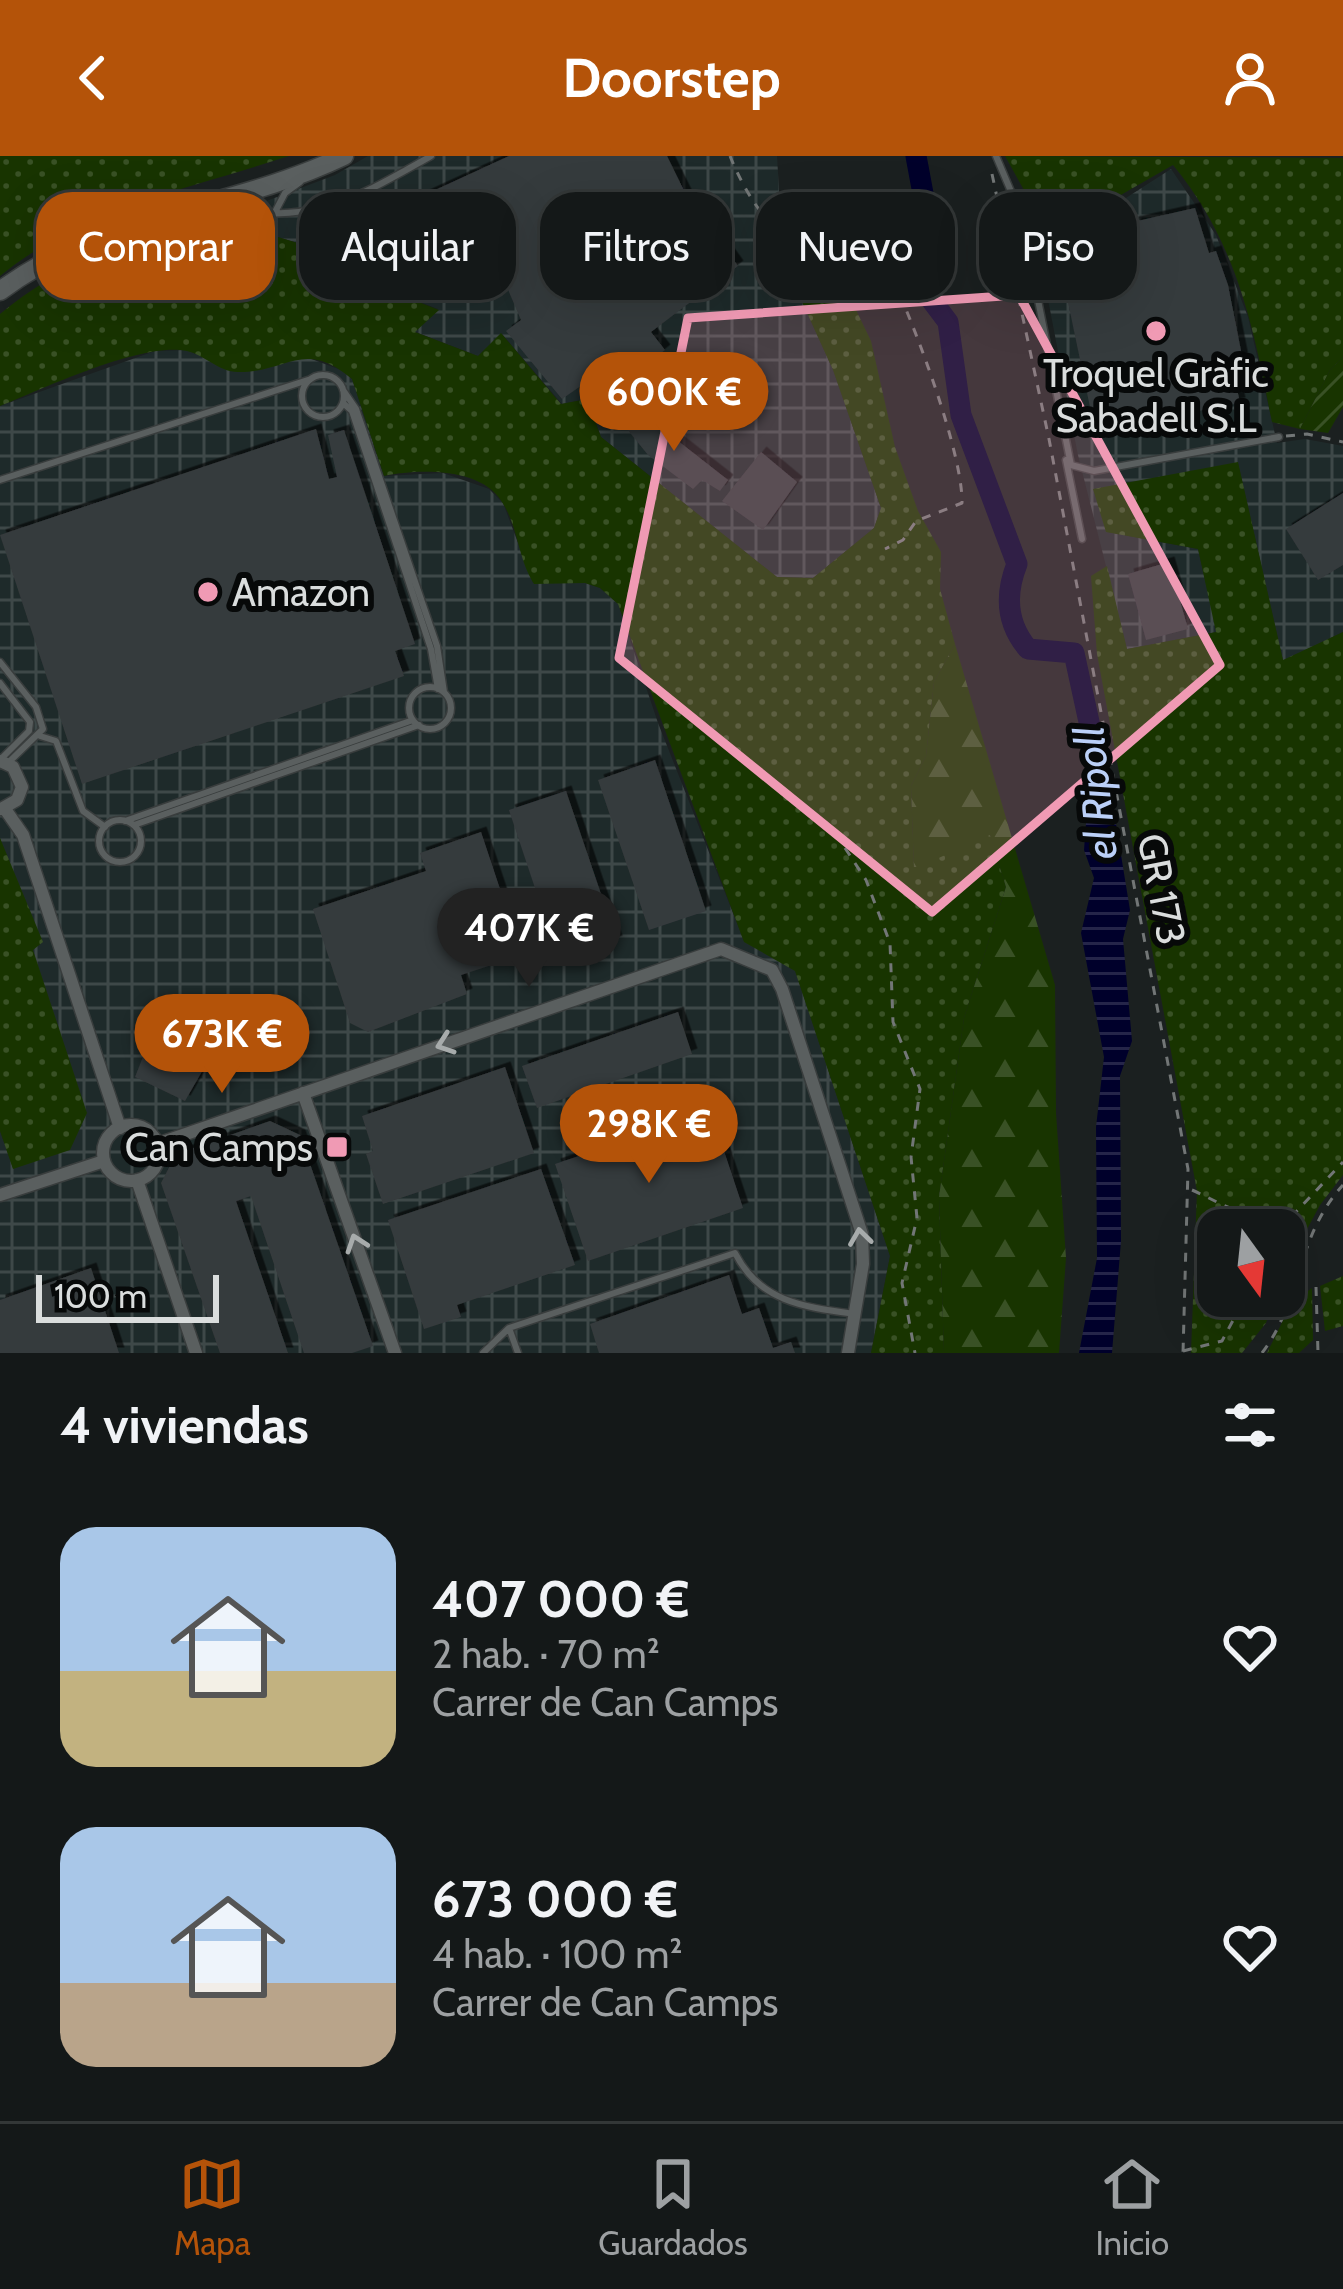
<!DOCTYPE html>
<html lang="es">
<head>
<meta charset="utf-8">
<style>
	:root { --surface:#141818; --page:#212525; --text:#f1f3f6; --muted:#9da0a2; --line:#333737; --accent:#b45309 }
	body { margin:0; font-family:Cabin,sans-serif; background:var(--page); color:var(--text); height:100vh; display:flex; flex-direction:column; font-size:45px; white-space:nowrap }
	* { box-sizing:border-box; margin:0 }
	p { font-size:39px; color:var(--muted) }
	.icon { flex:none; width:66px; height:66px; fill:none; stroke:currentColor; stroke-width:2; stroke-linecap:round; stroke-linejoin:round }
	.map { position:relative; height:1197px; overflow:hidden }
	.drawer { display:flex; flex-direction:column; background:var(--surface); flex:1 }
	.drawer>* { flex:none }
	.top-card { position:absolute; left:36px; top:36px; width:1272px; height:108px; display:flex; gap:24px }
	.needle { width:78px; rotate:165deg }
	.fabs { position:absolute; left:1197px; top:1053px; display:grid; gap:24px }
	.fabs a { display:grid; place-items:center; width:108px; height:108px; border-radius:24px; background:var(--surface); box-shadow:0 12px 48px #0002,0 0 0 3px var(--line); font-size:60px }
	.scale { position:absolute; left:36px; bottom:30px; width:183px; box-sizing:border-box; padding-left:12px; border:6px solid #dadddd; border-top:0; font-size:33px; line-height:42px; white-space:nowrap; color:#dadddd; -webkit-text-stroke:9px #070909; paint-order:stroke }
	.price { position:absolute; translate:-50% -102px; padding:0 27px; border-radius:42px; background:var(--accent); color:#fff; font-size:39px; line-height:78px; filter:drop-shadow(0 3px 6px #0008) }
	.price::after { content:''; position:absolute; left:50%; top:72px; width:36px; height:27px; margin-left:-18px; background:inherit; clip-path:polygon(0 0,100% 0,50% 100%) }
	.price.current { background:#222; color:#fff }
	ul { padding:0; list-style:none }
	li { display:flex; align-items:center; gap:36px; height:300px; padding:0 60px }
	li span { display:grid; place-items:center; flex:none; width:336px; height:240px; border-radius:36px; color:#555 }
	li>.icon { margin-inline-start:auto }
	span .icon { width:144px; height:144px; fill:#fffc; stroke-width:1 }
	li b { font-size:51px }
	h2 { display:flex; justify-content:space-between; align-items:center; height:144px; padding:0 60px; font-size:51px }
	.chip { padding:0 42px; border-radius:36px; background:var(--surface); box-shadow:0 12px 48px #0002,0 0 0 3px var(--line); font-size:42px; line-height:108px }
	.chip.current { background:var(--accent); color:#fff }
	header { display:flex; justify-content:space-between; align-items:center; height:156px; padding:0 60px; background:var(--accent); color:#fff; font-size:54px; font-weight:700 }
	.tabs { display:flex; justify-content:space-around; align-items:center; height:168px; border-top:3px solid var(--line); background:var(--surface); font-size:33px; color:var(--muted) }
	.tabs a { display:grid; justify-items:center; gap:6px }
	.tabs .current { color:var(--accent) }
	.map>svg:first-child { display:block }
</style>
</head>
<body>
<header><svg class="icon" aria-label="back" viewBox="0 0 24 24"><path d="M15 5l-7 7 7 7"/></svg>Doorstep<svg class="icon" aria-label="person" viewBox="0 0 24 24"><circle cx="12" cy="8" r="4"/><path d="M4 21q1-7 8-7t8 7"/></svg></header>
<div class="map">
<svg width="1343" height="1197" viewBox="0 0 1343 1197">
	<defs>
		<pattern id="industrial-grid" width="8" height="8" patternUnits="userSpaceOnUse" patternTransform="scale(3)"><rect width="8" height="8" fill="#1e2a2a"/><path d="M0 4h8M4 0v8" fill="none" stroke="#3e4848"/></pattern>
		<pattern id="grass-dots" width="8" height="8" patternUnits="userSpaceOnUse" patternTransform="scale(3)"><rect width="8" height="8" fill="#183400"/><path d="M2 2h.1M6 6h.1" fill="none" stroke="#395125" stroke-width="1.8" stroke-linecap="round"/></pattern>
		<pattern id="forest-firs" width="22" height="20" patternUnits="userSpaceOnUse" patternTransform="scale(3)"><rect width="22" height="20" fill="#183400"/><path d="M5 1l3.5 6h-7zM16 11l3.5 6h-7z" fill="#395125"/></pattern>
		<pattern id="garden-furrows" width="10" height="10" patternUnits="userSpaceOnUse" patternTransform="scale(3)"><rect width="10" height="10" fill="#183400"/><path d="M-1 1l2-2M0 10L10 0M9 11l2-2" fill="none" stroke="#395125"/></pattern>
		<pattern id="water-rules" width="6" height="5" patternUnits="userSpaceOnUse" patternTransform="scale(3)"><rect width="6" height="5" fill="#00002b"/><path d="M0 2.5h6" fill="none" stroke="#252549"/></pattern>
		<filter id="shadow"><feDropShadow dx="5.5" dy="-5.5" stdDeviation="0" flood-color="#0009"/></filter>
	</defs>
	<rect width="100%" height="100%" fill="#1b2020"/>
	<path fill="url(#industrial-grid)" d="M 368,0 L 777,0 L 783,104 L 833,214 L 881,352 L 874,372 L 813,422 L 777,421 L 601,281 L 594,262 L 609,254 L 592,242 L 562,248 L 502,178 L 478,200 L 413,175 L 438,153 L 342,116 L 314,92 L 219,63 L 335,19 Z
		M 1171,13 L 1216,79 L 1248,161 L 1277,287 L 1305,283 L 1343,290 L 1343,476 L 1283,505 L 1238,307 L 1107,376 L 1198,393 L 1217,476 L 1127,493 L 1078,299 L 1036,81 L 1112,51 Z
		M 187,194 L 238,216 L 306,201 L 341,214 L 352,223 L 384,320 L 443,317 L 489,333 L 503,347 L 533,427 L 585,427 L 600,432 L 618,448 L 658,567 L 744,785 L 795,814 L 890,1100 L 871,1197 L 0,1197 L 0,975 L 13,1012 L 33,793 L 0,682 L 0,250 L 155,195 Z"/>
	<path fill="url(#grass-dots)" d="M 0,0 L 289,0 C 189,33 83,52 0,120 Z
		M 1005,0 L 1343,2 L 1343,201 L 1330,214 L 1300,273 L 1272,266 C 1253,169 1237,87 1173,9 L 1079,63 L 1035,76 L 1024,34 Z
		M 192,63 L 219,63 L 314,92 L 342,116 L 439,154 L 415,176 L 478,200 L 501,177 L 561,248 L 592,242 L 610,253 L 594,262 L 601,281 L 777,421 L 813,422 L 874,372 L 881,352 L 833,214 L 783,104 L 782,89 L 829,101 L 828,110 L 844,129 L 871,185 L 895,291 L 918,355 L 941,396 L 940,433 L 955,488 L 934,526 L 926,600 L 911,630 L 914,712 L 990,678 L 1006,731 L 964,862 L 939,1041 L 944,1197 L 871,1197 L 890,1100 L 795,815 L 744,786 L 618,448 L 600,432 L 585,427 L 534,428 C 518,403 518,370 502,346 C 481,311 418,313 384,320 L 352,223 C 303,182 287,217 238,216 C 219,216 205,199 187,195 C 143,185 42,233 0,250 L 0,158 C 58,110 121,85 192,63 Z
		M 1238,306 L 1283,504 L 1343,476 L 1343,1019 L 1320,1049 L 1284,1116 L 1284,1074 L 1218,1074 L 1218,1140 L 1275,1140 L 1266,1167 L 1242,1197 L 1191,1197 L 1197,1035 L 1097,498 L 1091,420 L 1107,410 L 1127,493 L 1216,476 L 1198,393 L 1106,376 L 1093,333 Z
		M 0,682 L 43,786 L 33,794 L 87,957 L 70,994 L 13,1013 L 0,975 Z
		M 1343,1120 L 1343,1170 L 1325,1175 L 1320,1130 Z
		M 1312,1132 L 1313,1184 L 1299,1197 L 1267,1197 L 1291,1148 Z"/>
	<path fill="url(#forest-firs)" d="M 955,488 L 1055,829 L 1056,957 L 1066,1102 L 1059,1197 L 944,1197 L 939,1041 L 964,862 L 1006,731 L 990,679 L 914,713 L 911,630 L 926,600 L 934,526 Z"/>
	<path fill="url(#garden-furrows)" d="M 1343,201 L 1343,251 L 1328,277 L 1300,273 L 1330,214 Z"/>
	<path fill="url(#water-rules)" d="M 1090,569 L 1114,656 L 1130,754 L 1123,783 L 1132,885 L 1120,920 L 1121,1085 L 1112,1197 L 1079,1197 L 1097,1102 L 1096,971 L 1104,901 L 1081,777 L 1094,722 L 1084,694 L 1086,667 L 1100,642 Z"/>
	<g fill="none" stroke-linecap="round" stroke-linejoin="round">
		<path stroke="#00002b" stroke-width="21" d="M 916,0 L 924,43 L 911,108 L 917,125 L 948,166 L 961,259 L 1017,408 C 1005,438 1006,467 1028,493 L 1074,497 L 1096,598"/>
	</g>
	<path fill="#363a3c" filter="url(#shadow)" d="M 509,0 L 667,0 L 696,59 L 713,48 L 718,58 L 708,68 L 738,110 L 651,176 L 665,194 L 615,234 L 598,218 L 562,243 L 506,175 L 521,164 L 500,115 L 433,140 L 343,103 L 333,81 Z
		M 1195,52 L 1209,97 L 1216,95 L 1228,129 L 1246,220 L 1235,223 L 1240,247 L 1095,275 L 1060,108 L 1127,92 L 1124,80 L 1135,77 L 1133,66 Z
		M 641,256 L 728,324 L 720,335 L 702,324 L 693,333 L 648,299 L 627,273 Z
		M 316,273 L 329,323 L 337,321 L 328,279 L 344,274 L 415,488 L 395,495 L 404,520 L 82,628 L 0,379 Z
		M 761,296 L 797,326 L 763,374 L 722,345 Z
		M 1343,337 L 1343,409 L 1318,424 L 1286,373 Z
		M 1169,406 L 1188,473 L 1146,484 L 1128,418 Z
		M 655,604 L 706,755 L 649,774 L 598,624 Z
		M 566,635 L 617,785 L 559,804 L 509,654 Z
		M 481,676 L 522,799 L 461,819 L 467,838 L 368,876 L 350,867 L 313,753 L 426,715 L 420,697 Z
		M 678,856 L 692,898 L 537,952 L 522,910 Z
		M 159,860 L 176,868 L 168,886 L 208,905 L 185,945 L 135,921 Z
		M 505,911 L 534,997 L 383,1048 L 366,998 L 373,995 L 362,960 Z
		M 711,956 L 743,1052 L 588,1105 L 555,1008 Z
		M 270,965 L 300,979 L 373,1190 L 352,1197 L 304,1197 L 251,1040 L 236,1045 L 288,1197 L 220,1197 L 161,1027 L 176,998 Z
		M 541,1013 L 575,1109 L 457,1149 L 461,1161 L 424,1173 L 388,1064 Z
		M 91,1112 L 119,1197 L 0,1197 L 0,1144 Z
		M 729,1119 L 742,1158 L 759,1152 L 773,1192 L 791,1186 L 795,1197 L 599,1197 L 590,1168 Z"/>
	<g fill="none" stroke-linecap="round" stroke-linejoin="round">
		<defs>
			<path id="service" d="M 996,0 L 1021,59 L 1071,309 L 1094,315 L 1279,281
				M 209,53 C 315,66 341,51 431,0
				M 273,60 L 285,37 L 300,26
				M302 240a21 21 0 1 1 42 0a21 21 0 1 1-42 0Z
				M 343,234 L 356,253 L 437,490 L 444,536
				M 343,247 L 352,255 L 431,493 L 438,533
				M 1066,304 L 1082,383
				M 0,324 L 311,223
				M 0,506 L 36,551 L 43,573 L 9,606
				M 0,527 L 30,566 L 29,575 L 2,602
				M409 552a21 21 0 1 1 42 0a21 21 0 1 1-42 0Z
				M 40,580 L 56,585 L 83,655 L 105,671
				M99 685a21 21 0 1 1 42 0a21 21 0 1 1-42 0Z
				M 125,665 L 413,564
				M 134,669 L 419,569
				M 509,1172 L 518,1197
				M 483,1197 L 509,1172 L 735,1097 C 760,1146 803,1151 855,1158"/>
			<path id="minor" d="M 0,605 L 13,611 L 22,631 L 17,644 L 1,653
				M 5,653 L 23,679 L 120,972
				M 303,937 L 395,1197
				M103 997a28 28 0 1 1 56 0a28 28 0 1 1-56 0Z
				M 157,988 L 721,793 L 772,814 L 782,833 L 862,1078 L 863,1108 L 848,1197
				M 137,1024 L 196,1197
				M 0,1039 L 104,1005"/>
			<path id="secondary" d="M 0,135 C 108,55 229,55 344,0"/>
		</defs>
		<use href="#service" stroke="#393d3d" stroke-width="9"/>
		<use href="#minor" stroke="#393d3d" stroke-width="15"/>
		<use href="#secondary" stroke="#393d3d" stroke-width="21"/>
		<path stroke="#727676" stroke-width="3" stroke-dasharray="9 9" stroke-linecap="butt" d="M 730,0 C 745,37 780,101 828,90 C 845,86 856,77 874,84 C 902,134 963,291 962,347 L 916,365 L 903,384 L 885,393
			M 992,18 L 1049,283 L 1188,1013 L 1183,1197
			M 1286,280 L 1307,278 L 1343,286
			M 845,692 L 866,724 L 890,787 L 893,866 L 920,933 L 911,1001 L 917,1062 L 902,1127 L 915,1197
			M 1192,1034 C 1213,1043 1231,1056 1255,1058 C 1269,1060 1278,1051 1292,1056
			M 1279,1074 L 1343,1006
			M 1316,1131 L 1318,1197
			M 1183,1195 L 1222,1185 L 1246,1140
			M 1262,1197 C 1301,1147 1296,1080 1343,1029"/>
		<use href="#service" stroke="#5a5f5f" stroke-width="6"/>
		<use href="#minor" stroke="#5a5f5f" stroke-width="12"/>
		<use href="#secondary" stroke="#5a5f5f" stroke-width="18"/>
	</g>
	<defs><path id="oneway-chevron" d="M-2-3.5L2.5 0L-2 3.5" fill="none" stroke-width="1.6" stroke-linecap="round" stroke-linejoin="round" transform="scale(3)"/></defs>
	<g stroke="#a7abab">
		<use href="#oneway-chevron" transform="translate(445 888) rotate(161)"/>
		<use href="#oneway-chevron" transform="translate(860 1081) rotate(-98)"/>
		<use href="#oneway-chevron" transform="translate(356 1087) rotate(-109)"/>
	</g>
	<path fill="#f09ab4" fill-opacity="0.2" stroke="#f09ab4" stroke-width="9" stroke-linejoin="round" d="M 1019,139 L 1220,509 L 932,756 L 619,502 L 688,162 Z"/>
	<g fill="#f09ab4" stroke="#070909" stroke-width="4.5">
		<circle cx="1156" cy="175" r="12"/>
		<circle cx="208" cy="436" r="12"/>
		<rect x="325" y="979" width="24" height="24" rx="6"/>
	</g>
	<g text-anchor="middle" stroke-width="12" stroke-linejoin="round" paint-order="stroke">
		<g font-size="39" fill="#dadddd" stroke="#070909">
			<text x="1156" y="231">Troquel Gràfic<tspan x="1156" dy="45">Sabadell S.L</tspan></text>
			<text x="232" y="450" text-anchor="start">Amazon</text>
			<text x="313" y="1005" text-anchor="end">Can Camps</text>
		</g>
		<g font-size="39" fill="#dadddd" stroke="#070909">
			<text transform="translate(1162 733) rotate(79)" y="14">GR 173</text>
		</g>
		<g font-size="42" font-style="italic" fill="#bbd0f8" stroke="#070909">
			<text transform="translate(1095 637) rotate(-96)" y="15">el Ripoll</text>
		</g>
	</g>
</svg>
<div class="fabs">
<a><svg class="needle" viewBox="-14 -14 28 28"><path d="M0-13l5 13h-10z" fill="#e53935"/><path d="M0 13l5-13h-10z" fill="#9da0a2"/></svg></a>
</div>
<div class="scale">100 m</div>
<b class="price" style="left:674px;top:298px">600K €</b>
<b class="price current" style="left:529px;top:834px">407K €</b>
<b class="price" style="left:222px;top:940px">673K €</b>
<b class="price" style="left:649px;top:1030px">298K €</b>
<div class="top-card">
<a class="chip current">Comprar</a>
<a class="chip">Alquilar</a>
<a class="chip">Filtros</a>
<a class="chip">Nuevo</a>
<a class="chip">Piso</a>
</div>
</div>
<section class="drawer">
<h2>4 viviendas<svg class="icon" aria-label="filters" viewBox="0 0 24 24"><path d="M4 7h16M4 17h16"/><circle cx="9" cy="7" r="2"/><circle cx="15" cy="17" r="2"/></svg></h2>
<ul>
<li><span style="background:linear-gradient(#a9c7e8 60%,#c2b280 0)"><svg class="icon" aria-label="home" viewBox="0 0 24 24"><path d="M3 11l9-7 9 7M6 9v11h12V9"/></svg></span><div><b>407 000 €</b><p>2 hab. · 70 m²</p><p>Carrer de Can Camps</p></div><svg class="icon" aria-label="heart" viewBox="0 0 24 24"><path d="M12 20l-8-8c-3-5 5-10 8-4 3-6 11-1 8 4z"/></svg></li>
<li><span style="background:linear-gradient(#a9c7e8 65%,#b9a48a 0)"><svg class="icon" aria-label="home" viewBox="0 0 24 24"><path d="M3 11l9-7 9 7M6 9v11h12V9"/></svg></span><div><b>673 000 €</b><p>4 hab. · 100 m²</p><p>Carrer de Can Camps</p></div><svg class="icon" aria-label="heart" viewBox="0 0 24 24"><path d="M12 20l-8-8c-3-5 5-10 8-4 3-6 11-1 8 4z"/></svg></li>
</ul>
</section>
<nav class="tabs">
<a class="current"><svg class="icon" aria-label="map" viewBox="0 0 24 24"><path d="M3 6l6-2 6 2 6-2v14l-6 2-6-2-6 2zM9 4v14M15 6v14"/></svg>Mapa</a>
<a><svg class="icon" aria-label="saved" viewBox="0 0 24 24"><path d="M7 4h10v16l-5-4-5 4z"/></svg>Guardados</a>
<a><svg class="icon" aria-label="home" viewBox="0 0 24 24"><path d="M3 11l9-7 9 7M6 9v11h12V9"/></svg>Inicio</a>
</nav>
</body>
</html>
